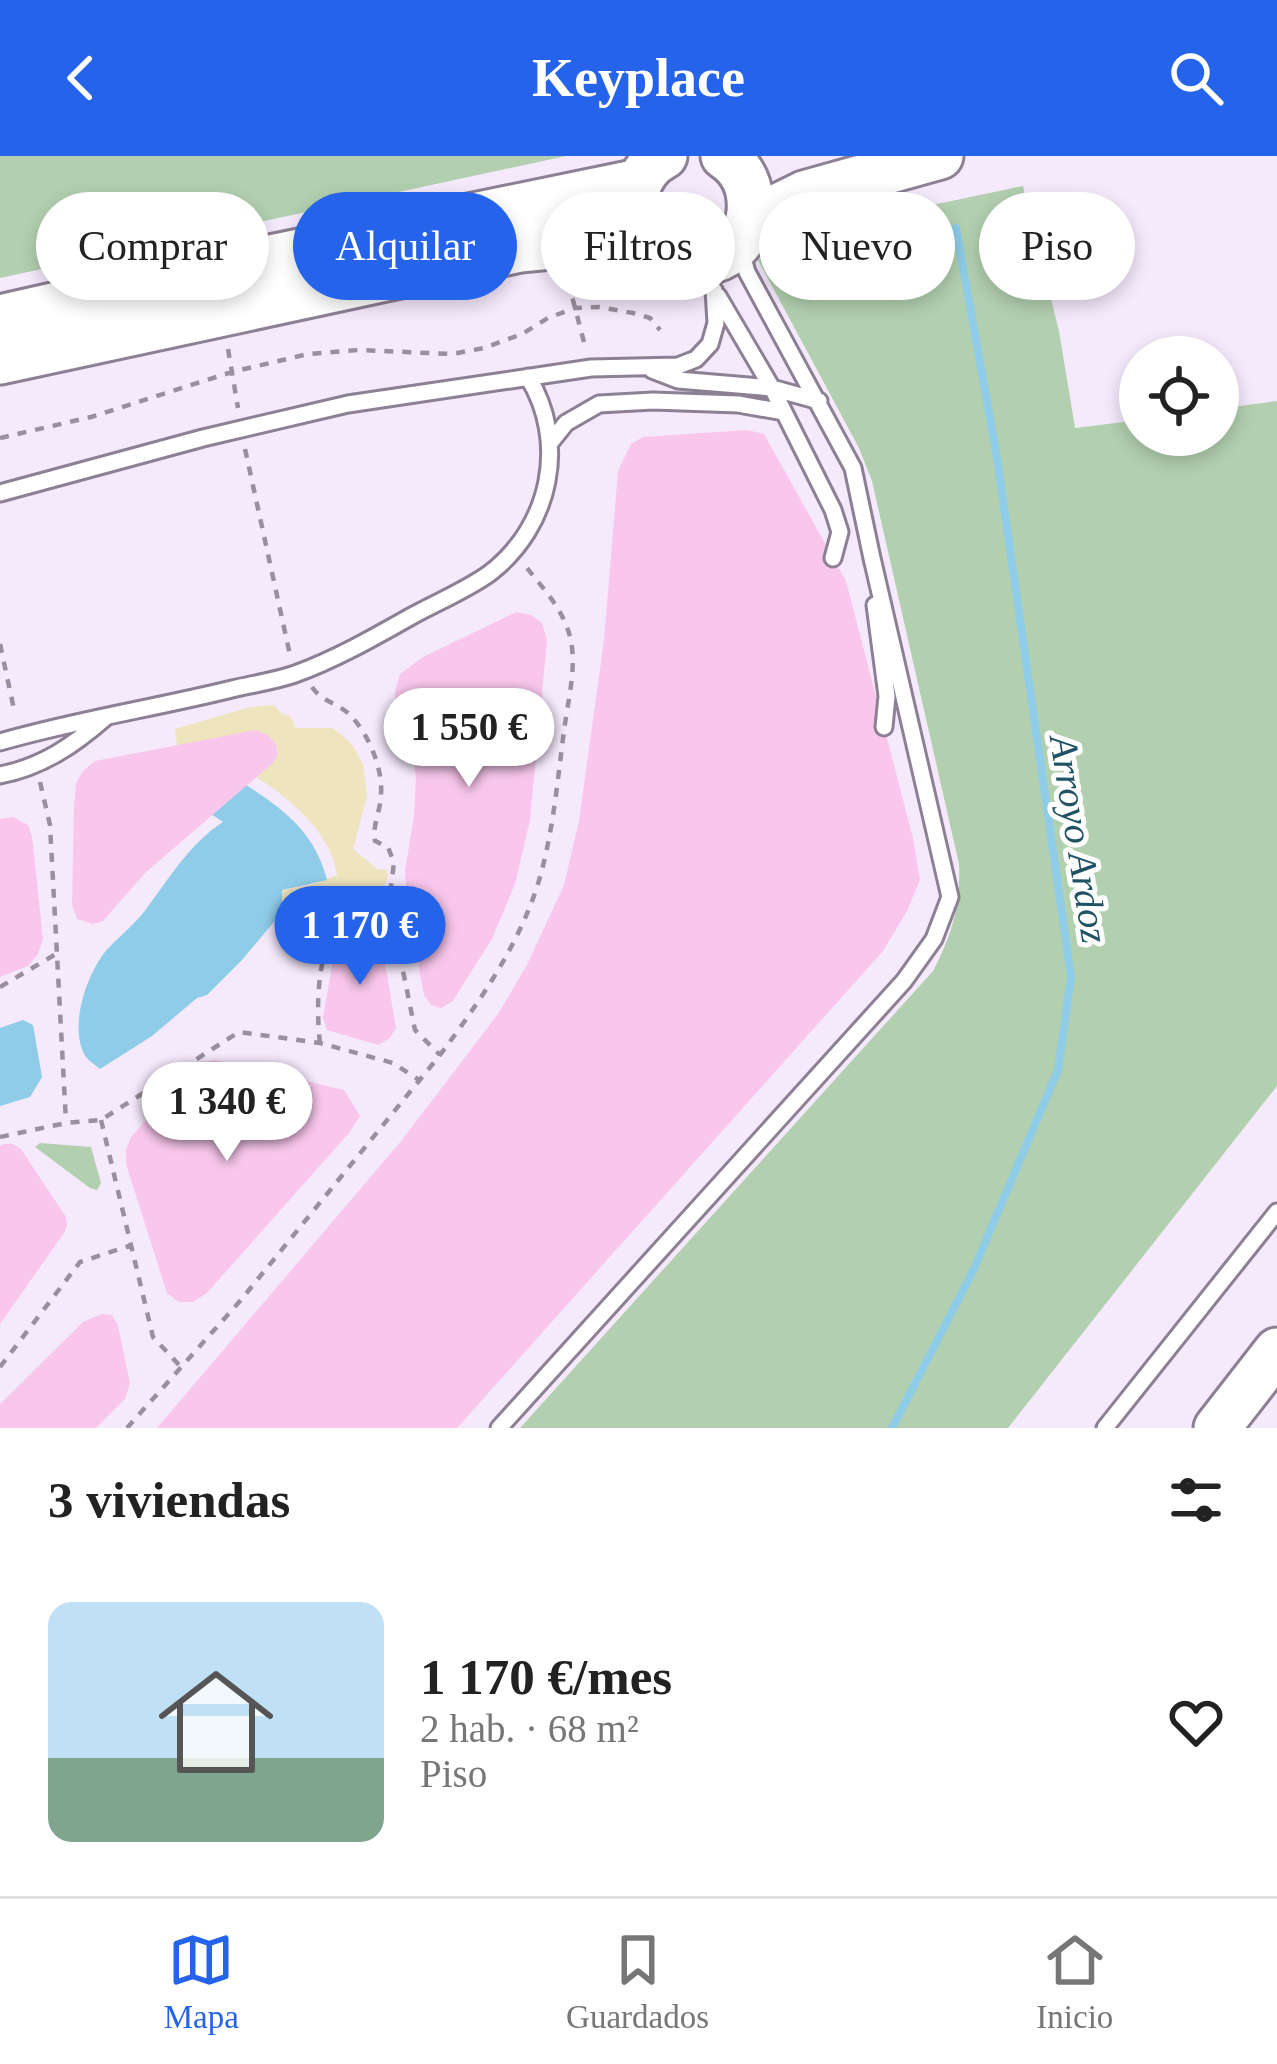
<!DOCTYPE html>
<html lang="es">
<head>
<meta charset="utf-8">
<style>
	:root { --surface:#fff; --page:#f2f2f2; --text:#222; --muted:#767676; --line:#e0e0e0; --accent:#2563eb }
	body { margin:0; font-family:"Times New Roman",serif; background:var(--page); color:var(--text); height:100vh; display:flex; flex-direction:column; font-size:45px; white-space:nowrap }
	* { box-sizing:border-box; margin:0 }
	p { font-size:39px; color:var(--muted) }
	.icon { flex:none; width:66px; height:66px; fill:none; stroke:currentColor; stroke-width:2; stroke-linecap:round; stroke-linejoin:round }
	.map { position:relative; height:1272px; overflow:hidden }
	.details { display:flex; flex-direction:column; background:var(--surface); flex:1 }
	.details>* { flex:none }
	.top-card { position:absolute; left:36px; top:36px; width:1206px; height:108px; display:flex; gap:24px }
	.buttons { position:absolute; left:1119px; top:180px; display:grid; gap:24px }
	.buttons a { display:grid; place-items:center; width:120px; height:120px; border-radius:50%; background:var(--surface); box-shadow:0 6px 18px #0003; font-size:60px }
	.price { position:absolute; translate:-50% -102px; padding:0 27px; border-radius:42px; background:#fff; color:#222; font-size:39px; line-height:78px; filter:drop-shadow(0 3px 6px #0008) }
	.price::after { content:''; position:absolute; left:50%; top:72px; width:36px; height:27px; margin-left:-18px; background:inherit; clip-path:polygon(0 0,100% 0,50% 100%) }
	.price.current { background:var(--accent); color:#fff }
	ul { padding:0; list-style:none }
	li { display:flex; align-items:center; gap:36px; height:300px; padding:0 48px }
	li span { display:grid; place-items:center; flex:none; width:336px; height:240px; border-radius:24px; color:#555 }
	li>.icon { margin-inline-start:auto }
	span .icon { width:144px; height:144px; fill:#fffc; stroke-width:1 }
	li b { font-size:51px }
	h2 { display:flex; justify-content:space-between; align-items:center; height:144px; padding:0 48px; font-size:51px }
	.pill { padding:0 42px; border-radius:54px; background:var(--surface); box-shadow:0 6px 18px #0003; font-size:42px; line-height:108px }
	.pill.current { background:var(--accent); color:#fff }
	header { display:flex; justify-content:space-between; align-items:center; height:156px; padding:0 48px; background:var(--accent); color:#fff; font-size:54px; font-weight:700 }
	.menu { display:flex; justify-content:space-around; align-items:center; height:168px; border-top:3px solid var(--line); background:var(--surface); font-size:33px; color:var(--muted) }
	.menu a { display:grid; justify-items:center; gap:6px }
	.menu .current { color:var(--accent) }
	.map>svg:first-child { display:block }
</style>
</head>
<body>
<header><svg class="icon" aria-label="back" viewBox="0 0 24 24"><path d="M15 5l-7 7 7 7"/></svg>Keyplace<svg class="icon" aria-label="search" viewBox="0 0 24 24"><circle cx="10" cy="10" r="6"/><path d="M15 15l6 6"/></svg></header>
<div class="map">
<svg width="1277" height="1272" viewBox="0 0 1277 1272">
	<rect width="100%" height="100%" fill="#f5e9fc"/>
	<path fill="#b2d0af" d="M 0,0 L 566,0 L 0,122 Z
		M 1023,30 L 1059,175 L 1075,272 L 1140,264 L 1140,279 L 1218,279 L 1218,253 L 1277,245 L 1277,930 L 1008,1272 L 520,1272 L 933,815 C 952,779 961,748 959,708 L 872,325 L 859,292 L 758,104 L 780,81 Z
		M 40,987 L 91,991 L 101,1027 L 97,1034 L 90,1032 L 35,991 Z"/>
	<path fill="#eee5bf" d="M 274,549 L 282,558 L 290,560 L 296,572 L 333,572 L 351,587 L 363,608 L 367,640 L 353,693 L 377,713 L 387,714 L 388,721 L 378,742 L 355,750 L 342,751 L 336,760 L 320,756 L 320,751 L 282,751 L 282,734 L 311,729 L 337,719 C 331,677 291,643 256,621 L 274,606 L 278,598 L 276,588 L 177,589 L 175,573 L 250,551 Z"/>
	<path fill="#8ecce7" d="M 246,629 C 284,653 316,678 327,724 L 282,734 L 282,751 L 278,761 L 242,804 L 207,839 L 197,842 L 152,880 L 100,913 C 96,909 90,906 86,901 C 68,873 86,820 105,796 C 117,782 132,771 144,756 C 168,724 189,688 223,666 L 211,658 Z
		M 23,864 L 33,869 L 42,921 L 30,941 L 0,950 L 0,872 Z"/>
	<g fill="none" stroke-linecap="round" stroke-linejoin="round">
		<path stroke="#8ecce7" stroke-width="8" d="M 892,1272 L 973,1115 L 1058,914 L 1071,821 L 997,302 L 956,72"/>
	</g>
	<path fill="#f9c7ec" d="M 747,274 L 764,278 L 846,425 L 913,682 L 920,724 L 907,755 L 883,795 L 457,1272 L 157,1272 L 402,984 L 498,858 L 527,809 L 564,729 L 579,665 L 604,484 L 618,315 L 631,288 L 643,281 Z
		M 516,456 L 531,459 L 542,467 L 547,484 L 530,664 L 515,728 L 492,783 L 452,846 L 441,852 L 431,849 L 424,839 L 408,754 L 405,715 L 414,659 L 416,621 L 412,594 L 395,551 L 395,536 L 400,518 L 423,501 Z
		M 256,574 L 269,580 L 276,588 L 278,598 L 274,606 L 145,717 L 103,765 L 93,768 L 77,763 L 72,749 L 74,651 L 76,627 L 83,615 L 95,605 Z
		M 13,661 L 28,669 L 32,680 L 43,783 L 38,798 L 28,810 L 0,821 L 0,663 Z
		M 371,762 L 378,766 L 396,872 L 390,882 L 378,889 L 327,874 L 323,861 L 334,799 L 350,771 Z
		M 216,904 L 344,934 L 360,960 L 349,977 L 207,1137 L 193,1146 L 179,1146 L 167,1137 L 126,1008 L 126,994 L 131,981 L 198,906 Z
		M 4,988 L 13,988 L 21,993 L 66,1061 L 67,1070 L 64,1077 L 0,1168 L 0,990 Z
		M 102,1158 L 112,1159 L 118,1170 L 130,1227 L 125,1243 L 96,1272 L 0,1272 L 0,1248 L 83,1166 Z"/>
	<g fill="none" stroke-linecap="round" stroke-linejoin="round">
		<defs>
			<path id="lane" d="M 741,95 L 747,116 L 853,312 L 873,407
				M 718,140 L 772,232 L 833,354 L 840,376 L 833,402
				M 652,214 L 678,224 L 772,232 L 819,245
				M 550,287 L 566,267 L 599,248 L 653,245 L 738,248 L 784,256
				M 0,337 L 203,282 L 348,248 L 591,212 L 678,210 L 696,203 L 710,188 L 716,167 L 714,134
				M 875,449 L 887,540 L 884,571
				M 0,586 C 76,564 155,552 232,533 C 253,528 275,525 295,518 C 334,504 373,482 410,461 C 435,447 467,434 490,417 C 551,370 568,286 528,221
				M 0,619 C 42,611 74,589 106,561
				M 499,1272 L 904,825 L 934,783 L 950,741 L 872,402
				M 1105,1272 L 1277,1056"/>
			<path id="secondary" d="M 664,0 C 650,7 640,21 636,36 C 619,115 744,135 750,56 C 752,33 744,13 724,0
				M 750,65 L 804,38 L 940,0
				M 0,162 L 212,114 L 639,26
				M 0,205 L 520,93 L 644,81
				M 1217,1272 L 1277,1195"/>
		</defs>
		<use href="#lane" stroke="#8d7f94" stroke-width="21"/>
		<use href="#secondary" stroke="#8d7f94" stroke-width="51"/>
		<path stroke="#998f9e" stroke-width="4.5" stroke-dasharray="9 9" stroke-linecap="butt" d="M 568,125 L 585,190
			M 228,193 L 238,252
			M 0,282 L 91,261 L 232,216 L 308,198 L 359,194 L 452,198 L 484,192 L 522,178 L 548,162 L 575,152 L 599,151 L 633,157 L 650,162 L 660,174
			M 245,293 L 290,499
			M 0,488 L 15,558
			M 312,531 C 322,546 338,547 350,559 C 368,577 383,612 381,638 C 381,654 372,669 375,685 L 388,691 L 394,707 L 389,746 L 415,874 L 440,899
			M 40,626 L 50,669 L 66,966
			M 0,831 L 56,798
			M 320,887 C 316,854 316,788 343,764 C 354,754 375,750 389,746
			M 101,964 L 153,1181 L 181,1211
			M 0,981 L 66,967 L 101,964 L 239,876 L 320,887 L 393,907 L 419,924
			M 0,1211 L 80,1106 L 132,1089
			M 127,1272 L 240,1145 L 440,899 C 478,848 517,792 537,731 C 553,680 557,627 564,575 C 568,543 579,505 568,474 C 560,450 542,431 527,412 L 524,415"/>
		<use href="#lane" stroke="#fff" stroke-width="15"/>
		<use href="#secondary" stroke="#fff" stroke-width="45"/>
	</g>
	<g text-anchor="middle" stroke-width="10" stroke-linejoin="round" paint-order="stroke">
		<g font-size="39" font-style="italic" fill="#205265" stroke="#fff">
			<text transform="translate(1080 683) rotate(81)" y="14">Arroyo Ardoz</text>
		</g>
	</g>
</svg>
<div class="buttons">
<a><svg class="icon" aria-label="locate" viewBox="0 0 24 24"><circle cx="12" cy="12" r="6"/><path d="M12 2v4M12 18v4M2 12h4M18 12h4"/></svg></a>
</div>
<b class="price" style="left:469px;top:634px">1 550 €</b>
<b class="price current" style="left:360px;top:832px">1 170 €</b>
<b class="price" style="left:227px;top:1008px">1 340 €</b>
<div class="top-card">
<a class="pill">Comprar</a>
<a class="pill current">Alquilar</a>
<a class="pill">Filtros</a>
<a class="pill">Nuevo</a>
<a class="pill">Piso</a>
</div>
</div>
<section class="details">
<h2>3 viviendas<svg class="icon" aria-label="filters" viewBox="0 0 24 24"><path d="M4 7h16M4 17h16"/><circle cx="9" cy="7" r="2"/><circle cx="15" cy="17" r="2"/></svg></h2>
<ul>
<li><span style="background:linear-gradient(#bfe0f5 65%,#7fa58c 0)"><svg class="icon" aria-label="home" viewBox="0 0 24 24"><path d="M3 11l9-7 9 7M6 9v11h12V9"/></svg></span><div><b>1 170 €/mes</b><p>2 hab. · 68 m²</p><p>Piso</p></div><svg class="icon" aria-label="heart" viewBox="0 0 24 24"><path d="M12 20l-8-8c-3-5 5-10 8-4 3-6 11-1 8 4z"/></svg></li>
</ul>
</section>
<nav class="menu">
<a class="current"><svg class="icon" aria-label="map" viewBox="0 0 24 24"><path d="M3 6l6-2 6 2 6-2v14l-6 2-6-2-6 2zM9 4v14M15 6v14"/></svg>Mapa</a>
<a><svg class="icon" aria-label="saved" viewBox="0 0 24 24"><path d="M7 4h10v16l-5-4-5 4z"/></svg>Guardados</a>
<a><svg class="icon" aria-label="home" viewBox="0 0 24 24"><path d="M3 11l9-7 9 7M6 9v11h12V9"/></svg>Inicio</a>
</nav>
</body>
</html>
